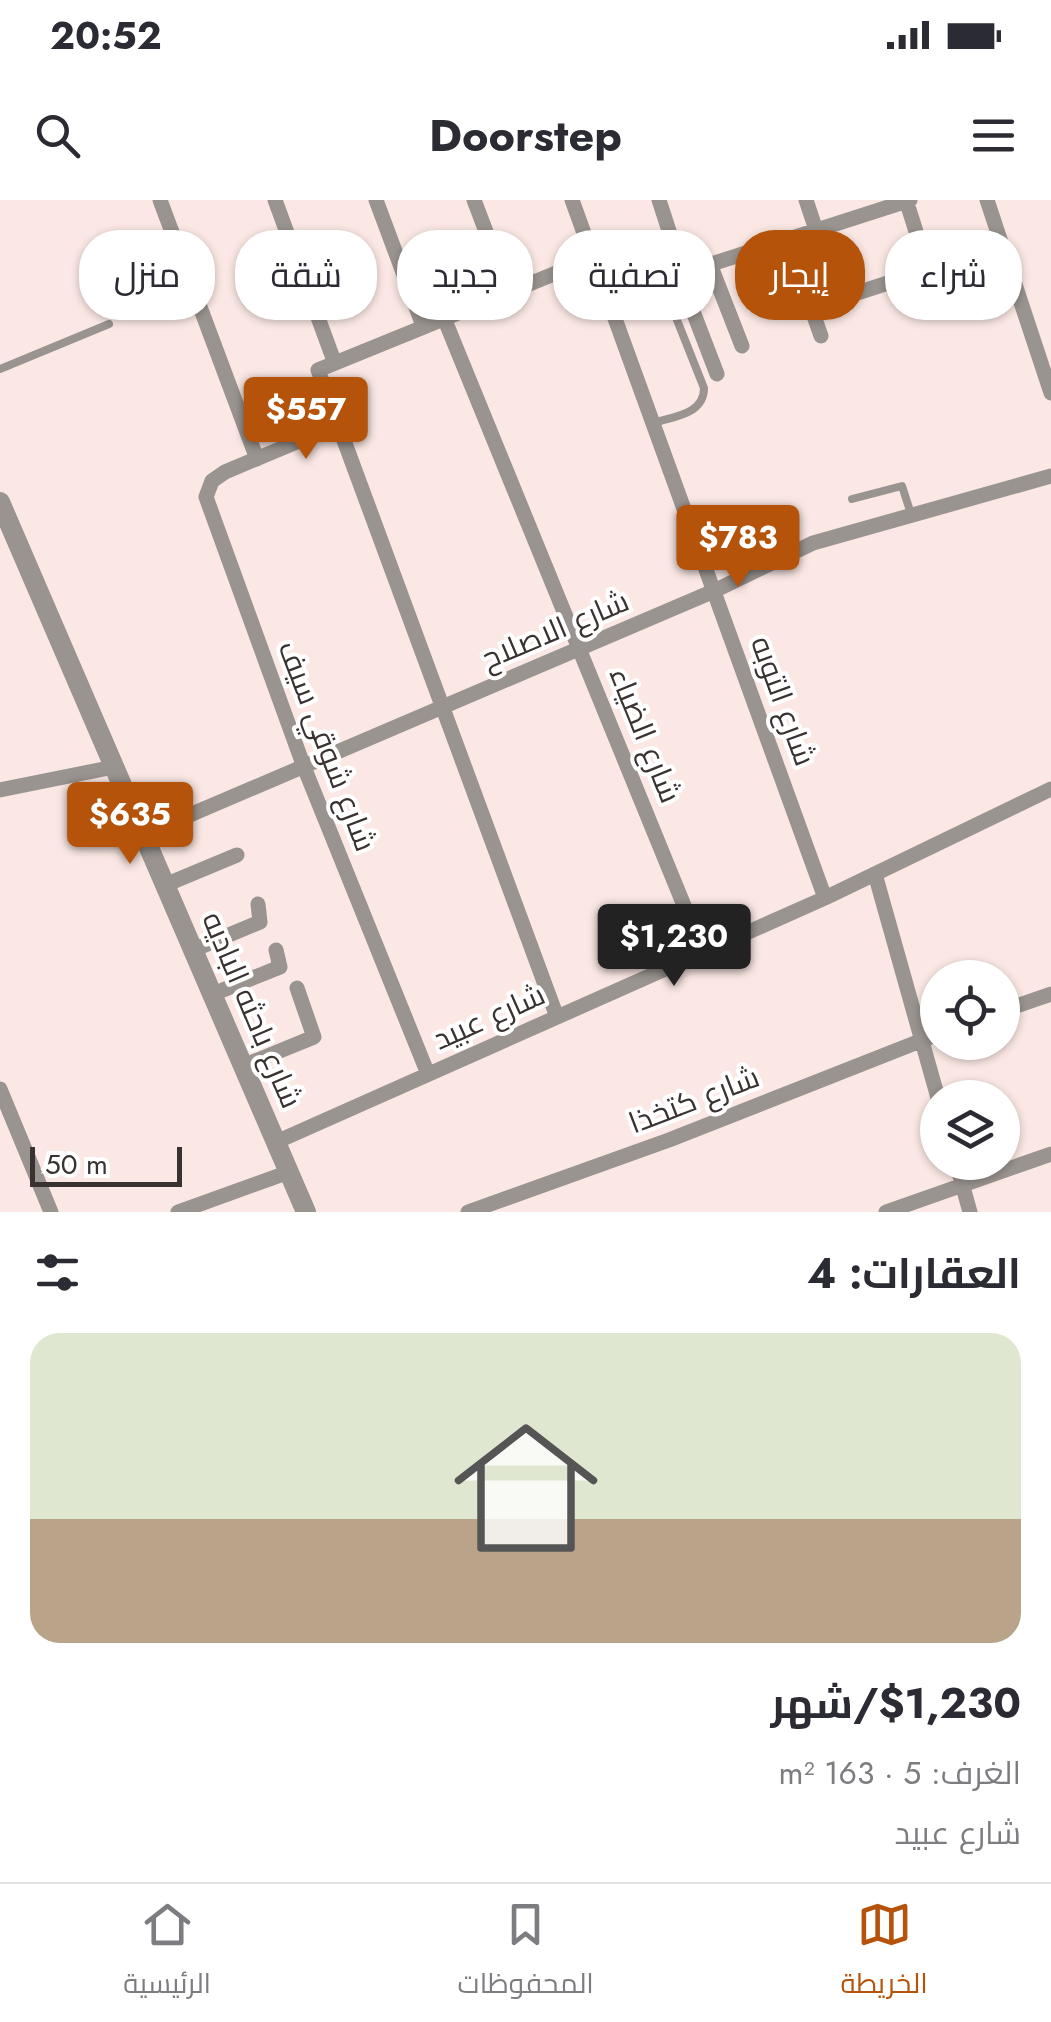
<!DOCTYPE html>
<html lang="ar">
<head>
<meta charset="utf-8">
<style>
	:root { --surface:#fff; --page:#f2f2f3; --text:#2b2b33; --muted:#7c7c81; --line:#e1e1e2; --accent:#b45309 }
	body { margin:0; font-family:Jost,Cairo,sans-serif; background:var(--page); color:var(--text); direction:rtl; height:100vh; display:flex; flex-direction:column; font-size:38px; white-space:nowrap }
	* { box-sizing:border-box; margin:0 }
	p { font-size:32px; color:var(--muted) }
	.icon { flex:none; width:55px; height:55px; fill:none; stroke:currentColor; stroke-width:2; stroke-linecap:round; stroke-linejoin:round }
	.map { position:relative; height:1012px; overflow:hidden; direction:ltr }
	.panel { display:flex; flex-direction:column; background:var(--surface); flex:1 }
	.panel>* { flex:none }
	.hud { position:absolute; left:30px; top:30px; width:992px; height:90px; direction:rtl; display:flex; gap:20px }
	.controls { position:absolute; left:920px; top:760px; display:grid; gap:20px }
	.controls a { display:grid; place-items:center; width:100px; height:100px; border-radius:50%; background:var(--surface); box-shadow:0 2px 8px #0004; font-size:50px }
	.scale { position:absolute; left:30px; bottom:25px; width:152px; box-sizing:border-box; padding-left:10px; border:5px solid #3a3231; border-top:0; font-size:28px; line-height:35px; white-space:nowrap; color:#3a3231; -webkit-text-stroke:8px #fff; paint-order:stroke }
	.price { position:absolute; translate:-50% -85px; padding:0 22px; border-radius:10px; background:var(--accent); color:#fff; font-size:32px; line-height:65px; filter:drop-shadow(0 2px 5px #0008) }
	.price::after { content:''; position:absolute; left:50%; top:60px; width:30px; height:22px; margin-left:-15px; background:inherit; clip-path:polygon(0 0,100% 0,50% 100%) }
	.price.current { background:#222; color:#fff }
	ul { padding:0; list-style:none }
	li { display:grid; align-content:center; gap:20px; height:530px; padding:0 30px }
	li span { display:grid; place-items:center; height:310px; border-radius:30px; color:#555 }
	li>.icon { margin-inline-start:auto }
	span .icon { width:180px; height:180px; fill:#fffc; stroke-width:1 }
	li b { font-size:42px }
	h2 { display:flex; justify-content:space-between; align-items:center; height:120px; padding:0 30px; font-size:42px }
	.tag { padding:0 35px; border-radius:40px; background:var(--surface); box-shadow:0 2px 8px #0004; font-size:35px; line-height:90px }
	.tag.current { background:var(--accent); color:#fff }
	.status { display:flex; justify-content:space-between; align-items:center; height:70px; padding:0 50px; background:var(--surface); direction:ltr }
	.status svg { height:28px; fill:currentColor }
	header { display:flex; justify-content:space-between; align-items:center; height:130px; padding:0 30px; background:var(--surface); font-size:45px; font-weight:700 }
	.dock { display:flex; justify-content:space-around; align-items:center; height:140px; border-top:2px solid var(--line); background:var(--surface); font-size:28px; color:var(--muted) }
	.dock a { display:grid; justify-items:center; gap:5px }
	.dock .current { color:var(--accent) }
	.map>svg:first-child { display:block }
</style>
</head>
<body>
<div class="status"><b>20:52</b><svg viewBox="0 0 49 12"><path d="M0 12V9h3v3zM5 12V6h3v6zM10 12V3h3v9zM15 12V0h3v12zM26 1h20v11H26zM47 4h2v5h-2z"/></svg></div>
<header><svg class="icon" aria-label="menu" viewBox="0 0 24 24"><path d="M4 6h16M4 12h16M4 18h16"/></svg>Doorstep<svg class="icon" aria-label="search" viewBox="0 0 24 24"><circle cx="10" cy="10" r="6"/><path d="M15 15l6 6"/></svg></header>
<div class="map">
<svg width="1051" height="1012" viewBox="0 0 1051 1012">
	<rect width="100%" height="100%" fill="#fbe8e4"/>
	<g fill="none" stroke-linecap="round" stroke-linejoin="round">
		<path stroke="#9a9490" stroke-width="8" d="M 0,169 L 109,124
			M 654,223 C 675,216 704,214 704,188 L 675,115
			M 852,299 L 902,286 L 911,314"/>
		<path stroke="#9a9490" stroke-width="15" d="M 160,0 L 257,259
			M 275,0 L 334,161
			M 376,0 L 423,126
			M 474,0 L 509,92
			M 572,0 L 825,698
			M 659,0 L 683,74
			M 806,0 L 816,30
			M 906,0 L 934,88
			M 987,0 L 1051,193
			M 787,39 L 821,136
			M 710,64 L 742,146
			M 679,75 L 717,174
			M 857,93 L 928,70
			M 609,97 L 910,0
			M 444,118 L 703,752
			M 337,225 L 225,272 L 212,281 L 206,297 L 304,567 L 428,874
			M 0,590 L 114,567
			M 143,635 L 714,391 L 813,343 L 1051,276
			M 875,674 L 938,898
			M 165,685 L 237,655
			M 193,750 L 260,722 L 258,704
			M 213,794 L 280,767 L 276,750
			M 1002,811 L 1051,794
			M 557,817 L 318,170 L 593,58
			M 243,866 L 314,837 L 297,788
			M 0,889 L 51,1012
			M 276,942 L 825,698 L 1051,589
			M 956,962 L 970,1012
			M 178,1012 L 289,972
			M 468,1012 L 669,940 L 938,834
			M 886,1012 L 1051,954"/>
		<path stroke="#9a9490" stroke-width="20" d="M 0,302 L 306,1012"/>
	</g>
	<g text-anchor="middle" stroke-width="8" stroke-linejoin="round" paint-order="stroke">
		<g font-size="30" fill="#3a3231" stroke="#fff">
			<text transform="translate(555 430) rotate(-23)" y="10">شارع الاصلاح</text>
			<text transform="translate(783 501) rotate(70)" y="10">شارع التوبه</text>
			<text transform="translate(645 535) rotate(68)" y="10">شارع الضياء</text>
			<text transform="translate(327 546) rotate(69)" y="10">شارع شوقي سيف</text>
			<text transform="translate(252 810) rotate(67)" y="10">شارع باحثه الباديه</text>
			<text transform="translate(489 817) rotate(-24)" y="10">شارع عبيد</text>
			<text transform="translate(694 900) rotate(-21)" y="10">شارع كتخذا</text>
		</g>
	</g>
</svg>
<div class="controls">
<a><svg class="icon" aria-label="locate" viewBox="0 0 24 24"><circle cx="12" cy="12" r="6"/><path d="M12 2v4M12 18v4M2 12h4M18 12h4"/></svg></a>
<a><svg class="icon" aria-label="layers" viewBox="0 0 24 24"><path d="M12 4l9 5-9 5-9-5zM3 14l9 5 9-5"/></svg></a>
</div>
<div class="scale">50 m</div>
<b class="price" style="left:306px;top:262px">$557</b>
<b class="price" style="left:738px;top:390px">$783</b>
<b class="price" style="left:130px;top:667px">$635</b>
<b class="price current" style="left:674px;top:789px">$1,230</b>
<div class="hud">
<a class="tag">شراء</a>
<a class="tag current">إيجار</a>
<a class="tag">تصفية</a>
<a class="tag">جديد</a>
<a class="tag">شقة</a>
<a class="tag">منزل</a>
</div>
</div>
<section class="panel">
<h2>العقارات: 4<svg class="icon" aria-label="filters" viewBox="0 0 24 24"><path d="M4 7h16M4 17h16"/><circle cx="9" cy="7" r="2"/><circle cx="15" cy="17" r="2"/></svg></h2>
<ul>
<li><span style="background:linear-gradient(#dfe7d0 60%,#b9a48a 0)"><svg class="icon" aria-label="home" viewBox="0 0 24 24"><path d="M3 11l9-7 9 7M6 9v11h12V9"/></svg></span><div><b>$1,230/شهر</b><p>الغرف: 5 · 163 m²</p><p>شارع عبيد</p></div></li>
</ul>
</section>
<nav class="dock">
<a class="current"><svg class="icon" aria-label="map" viewBox="0 0 24 24"><path d="M3 6l6-2 6 2 6-2v14l-6 2-6-2-6 2zM9 4v14M15 6v14"/></svg>الخريطة</a>
<a><svg class="icon" aria-label="saved" viewBox="0 0 24 24"><path d="M7 4h10v16l-5-4-5 4z"/></svg>المحفوظات</a>
<a><svg class="icon" aria-label="home" viewBox="0 0 24 24"><path d="M3 11l9-7 9 7M6 9v11h12V9"/></svg>الرئيسية</a>
</nav>
</body>
</html>
